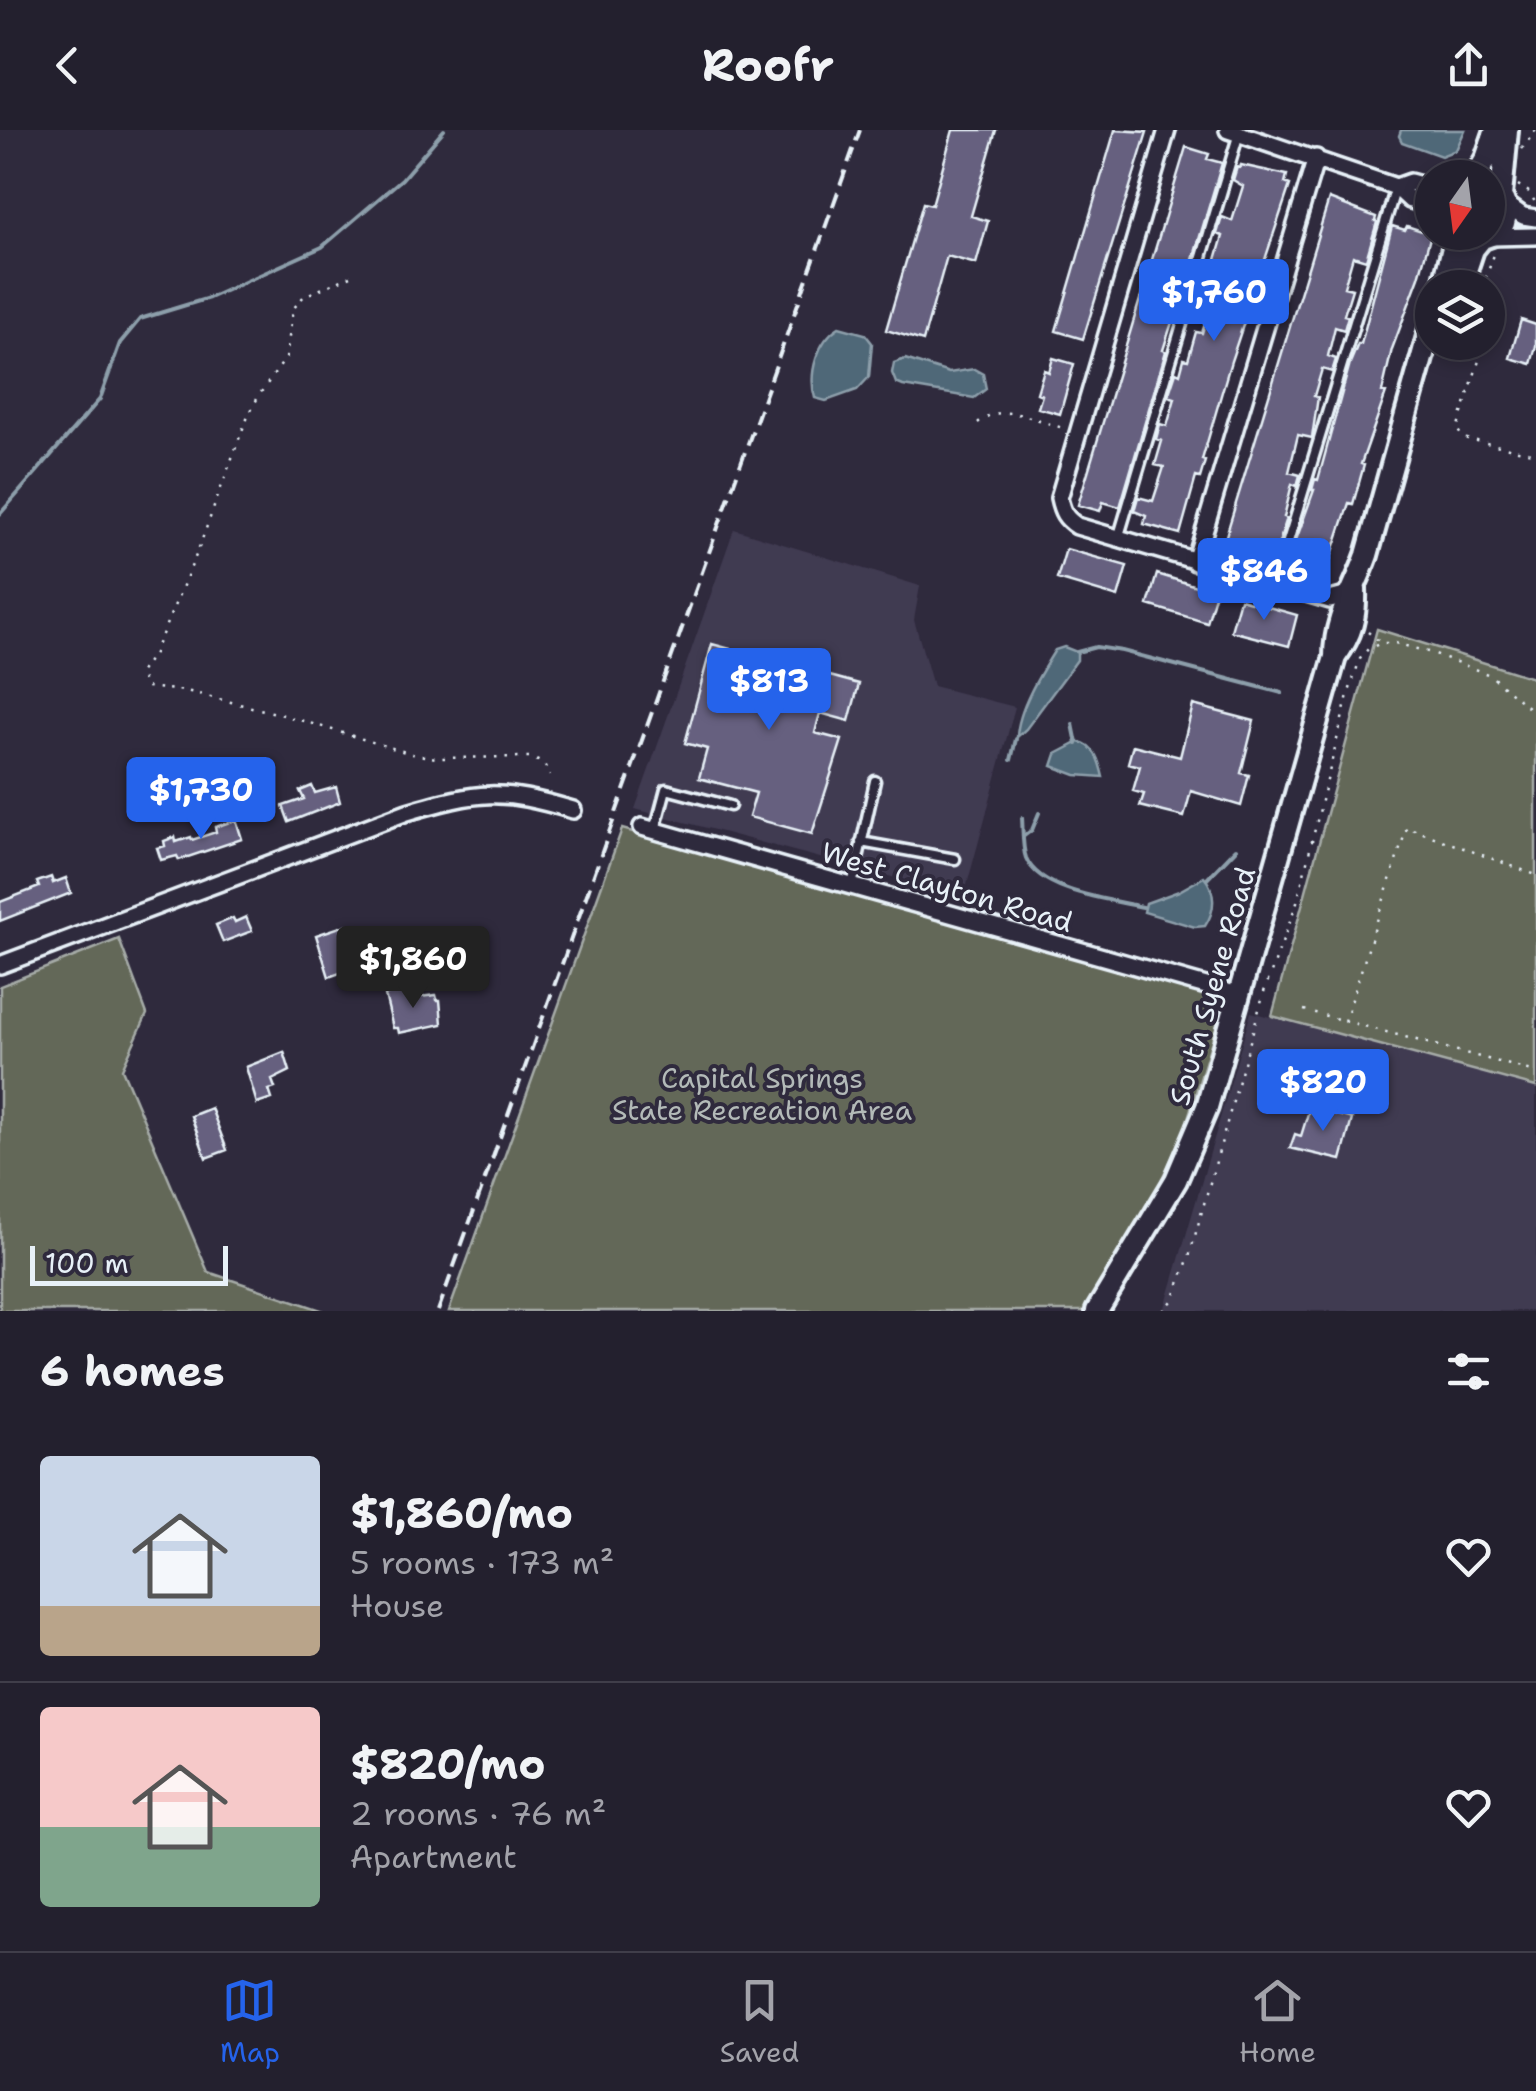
<!DOCTYPE html>
<html lang="en">
<head>
<meta charset="utf-8">
<style>
	:root { --surface:#23202e; --page:#2f2d3a; --text:#f1f3f6; --muted:#a3a3aa; --line:#403e4a; --accent:#2563eb }
	body { margin:0; font-family:"Shantell Sans",sans-serif; background:var(--page); color:var(--text); height:100vh; display:flex; flex-direction:column; font-size:38px; white-space:nowrap }
	* { box-sizing:border-box; margin:0 }
	p { font-size:32px; color:var(--muted) }
	.icon { flex:none; width:55px; height:55px; fill:none; stroke:currentColor; stroke-width:2; stroke-linecap:round; stroke-linejoin:round }
	.map { position:relative; height:1181px; overflow:hidden }
	.panel { display:flex; flex-direction:column; background:var(--surface); flex:1 }
	.panel>* { flex:none }
	.needle { width:65px; rotate:194deg }
	.buttons { position:absolute; left:1415px; top:30px; display:grid; gap:20px }
	.buttons a { display:grid; place-items:center; width:90px; height:90px; border-radius:50%; background:var(--surface); box-shadow:0 5px 15px #0003,0 0 0 2px var(--line); font-size:50px }
	.scale { position:absolute; left:30px; bottom:25px; width:198px; box-sizing:border-box; padding-left:10px; border:5px solid #e8f1f8; border-top:0; font-size:28px; line-height:35px; white-space:nowrap; color:#e8f1f8; -webkit-text-stroke:8px #2f2a3d; paint-order:stroke }
	.price { position:absolute; translate:-50% -85px; padding:0 22px; border-radius:10px; background:var(--accent); color:#fff; font-size:32px; line-height:65px; filter:drop-shadow(0 2px 5px #0008) }
	.price::after { content:''; position:absolute; left:50%; top:60px; width:30px; height:22px; margin-left:-15px; background:inherit; clip-path:polygon(0 0,100% 0,50% 100%) }
	.price.active { background:#222; color:#fff }
	ul { padding:0; list-style:none }
	li { display:flex; align-items:center; gap:30px; height:250px; padding:0 40px }
	li+li { border-top:2px solid var(--line) }
	li span { display:grid; place-items:center; flex:none; width:280px; height:200px; border-radius:10px; color:#555 }
	li>.icon { margin-inline-start:auto }
	span .icon { width:120px; height:120px; fill:#fffc; stroke-width:1 }
	li b { font-size:42px }
	h2 { display:flex; justify-content:space-between; align-items:center; height:120px; padding:0 40px; font-size:42px }
	header { display:flex; justify-content:space-between; align-items:center; height:130px; padding:0 40px; background:var(--surface); font-size:45px; font-weight:700 }
	.tab-bar { display:flex; justify-content:space-around; align-items:center; height:140px; border-top:2px solid var(--line); background:var(--surface); font-size:28px; color:var(--muted) }
	.tab-bar a { display:grid; justify-items:center; gap:5px }
	.tab-bar .active { color:var(--accent) }
	.map>svg:first-child { display:block }
</style>
</head>
<body>
<header><svg class="icon" aria-label="back" viewBox="0 0 24 24"><path d="M15 5l-7 7 7 7"/></svg>Roofr<svg class="icon" aria-label="share" viewBox="0 0 24 24"><path d="M12 15V3M7 8l5-5 5 5M5 13v7h14v-7"/></svg></header>
<div class="map">
<svg width="1536" height="1181" viewBox="0 0 1536 1181">
	<rect width="100%" height="100%" fill="#2f2a3d"/>
	<filter id="ink" filterUnits="userSpaceOnUse"><feTurbulence type="fractalNoise" baseFrequency=".01" numOctaves="2"/><feDisplacementMap in="SourceGraphic" scale="20" xChannelSelector="R" yChannelSelector="G"/><feConvolveMatrix kernelMatrix="1 2 1 2 8 2 1 2 1" color-interpolation-filters="sRGB"/></filter>
	<g filter="url(#ink)">
		<path fill="#403a51" d="M 734,399 L 920,456 L 914,490 L 933,556 L 1015,577 L 964,766 L 635,679 Z
			M 1251,882 L 1536,957 L 1536,1181 L 1164,1181 Z"/>
		<path fill="#646759" stroke="#a6aca8" stroke-width="2.5" d="M 1377,499 L 1536,549 L 1536,957 L 1272,886 Z
			M 622,699 L 1137,843 C 1164,851 1217,856 1218,891 L 1183,1004 L 1158,1057 L 1083,1181 L 449,1181 Z
			M 119,809 L 147,884 L 122,939 L 208,1142 L 324,1181 L 0,1181 L 0,856 Z"/>
		<path fill="#506878" stroke="#8d9fab" stroke-width="2.5" d="M 1401,0 L 1465,0 L 1456,20 L 1441,26 L 1402,12 L 1399,6 Z
			M 839,197 L 865,204 L 872,213 L 869,247 L 857,260 L 826,271 L 815,268 C 808,244 817,211 839,197 Z
			M 905,229 L 949,243 L 974,239 L 983,244 L 986,259 L 974,268 L 903,256 L 896,253 L 892,243 L 894,233 Z
			M 1064,517 L 1077,522 L 1077,530 L 1026,599 L 1017,607 C 1018,579 1040,544 1055,520 Z
			M 1079,612 C 1095,614 1100,634 1103,647 L 1076,645 L 1052,636 L 1056,624 Z
			M 1204,747 C 1216,761 1216,780 1205,796 L 1195,797 L 1144,782 L 1146,773 L 1179,761 Z"/>
		<g fill="none" stroke-linecap="round" stroke-linejoin="round">
			<path stroke="#8d9fab" stroke-width="4" d="M 0,384 L 100,269 L 120,213 L 140,189 L 209,168 L 322,117 L 402,49 L 444,0
				M 1077,522 L 1096,517 L 1122,521 L 1282,563
				M 1073,594 L 1077,614
				M 1011,630 L 1016,609
				M 1022,688 C 1023,700 1022,717 1026,728 C 1040,762 1111,770 1143,777
				M 1024,706 L 1032,700 L 1039,683
				M 1207,749 L 1236,719"/>
		</g>
		<path fill="#66617f" stroke="#e8f1f8" stroke-width="2.5" d="M 953,0 L 996,0 L 971,86 L 988,91 L 976,134 L 947,126 L 923,211 L 886,200 L 923,73 L 932,75 Z
			M 1115,0 L 1147,2 L 1083,209 L 1056,201 Z
			M 1186,17 L 1209,24 L 1207,29 L 1222,33 L 1177,183 L 1175,183 L 1163,220 L 1166,221 L 1120,377 L 1103,372 L 1100,381 L 1078,375 Z
			M 1241,35 L 1287,45 L 1285,53 L 1290,55 L 1231,231 L 1202,330 L 1205,331 L 1200,348 L 1196,347 L 1180,404 L 1144,394 L 1146,386 L 1134,381 L 1138,367 L 1153,371 L 1164,337 L 1155,335 L 1162,311 L 1156,309 L 1160,294 L 1167,296 L 1175,268 L 1168,266 L 1176,242 L 1180,244 L 1184,229 L 1188,230 L 1196,202 L 1202,203 L 1211,174 L 1198,166 L 1209,131 L 1215,133 L 1223,106 L 1217,104 L 1222,87 L 1232,91 L 1243,56 L 1233,50 L 1237,37 L 1240,38 Z
			M 1329,69 L 1376,87 L 1375,91 L 1377,92 L 1366,130 L 1353,126 L 1344,157 L 1352,159 L 1344,185 L 1348,186 L 1344,200 L 1335,197 L 1328,226 L 1336,229 L 1332,242 L 1322,239 L 1314,266 L 1318,267 L 1312,308 L 1298,305 L 1289,342 L 1300,345 L 1297,356 L 1292,354 L 1284,387 L 1287,388 L 1274,429 L 1250,422 L 1249,427 L 1222,419 Z
			M 1392,96 L 1405,100 L 1407,96 L 1431,104 L 1419,147 L 1392,219 L 1382,262 L 1386,263 L 1361,334 L 1364,335 L 1353,374 L 1349,373 L 1325,446 L 1305,440 L 1307,434 L 1295,430 L 1300,411 L 1296,410 L 1314,360 L 1312,360 L 1315,349 L 1318,350 L 1350,233 L 1358,214 L 1361,214 Z
			M 1521,190 L 1536,195 L 1536,216 L 1531,234 L 1510,228 Z
			M 1053,228 L 1074,234 L 1060,284 L 1038,278 L 1042,265 L 1037,263 L 1044,240 L 1049,242 Z
			M 1066,419 L 1127,436 L 1118,467 L 1057,449 Z
			M 1157,444 L 1216,462 L 1207,493 L 1148,475 Z
			M 1240,469 L 1297,485 L 1289,516 L 1231,501 Z
			M 712,514 L 859,554 L 849,591 L 820,583 L 815,603 L 842,610 L 812,704 L 749,687 L 756,663 L 699,648 L 707,619 L 685,613 Z
			M 1193,575 L 1254,591 L 1241,643 L 1249,645 L 1241,676 L 1191,661 L 1184,687 L 1140,676 L 1144,664 L 1133,661 L 1140,636 L 1128,633 L 1133,615 L 1180,627 Z
			M 312,656 L 315,663 L 336,657 L 340,672 L 289,692 L 283,676 L 304,669 L 300,661 Z
			M 236,690 L 242,709 L 179,730 L 177,726 L 161,730 L 157,718 L 165,716 L 164,711 L 175,707 L 176,712 L 191,707 L 192,710 L 216,702 L 215,697 Z
			M 51,747 L 53,753 L 66,748 L 71,763 L 0,791 L 0,772 L 39,757 L 37,752 Z
			M 246,787 L 252,801 L 223,812 L 216,795 L 233,788 L 235,792 Z
			M 346,795 L 360,836 L 329,847 L 316,805 Z
			M 410,858 L 411,868 L 436,865 L 437,870 L 440,870 L 442,894 L 399,903 L 398,898 L 393,898 L 385,865 Z
			M 284,922 L 290,941 L 272,950 L 275,958 L 269,960 L 272,969 L 257,974 L 246,937 Z
			M 1310,977 L 1352,989 L 1341,1030 L 1290,1018 L 1295,1004 L 1301,1006 Z
			M 211,978 L 227,1020 L 206,1028 L 191,986 Z"/>
		<g fill="none" stroke-linecap="round" stroke-linejoin="round">
			<defs>
				<path id="service" d="M 1118,409 L 1239,3
					M 1275,454 L 1396,57
					M 655,700 L 666,659 L 730,676
					M 861,712 L 955,729
					M 852,756 L 875,651"/>
				<path id="minor" d="M 1167,0 L 1059,368 C 1062,382 1065,388 1077,396 L 1330,470 L 1352,464
					M 1228,0 L 1396,57 L 1410,70 L 1432,75
					M 1396,57 L 1410,52 L 1432,58
					M 1505,73 L 1523,86 L 1536,88
					M 1490,107 L 1536,106
					M 1195,432 L 1316,28
					M 642,697 L 1238,865
					M 0,835 L 407,682 C 480,661 499,658 573,680"/>
				<path id="tertiary" d="M 1475,48 L 1486,29 L 1496,0
					M 1501,66 L 1507,0
					M 1464,102 C 1480,112 1494,108 1504,93 C 1509,76 1503,64 1488,57
					M 1443,158 L 1457,102
					M 1460,158 L 1473,119 L 1482,108
					M 1335,527 C 1352,504 1356,487 1355,459
					M 1097,1181 L 1176,1050 L 1207,977 L 1335,527 C 1335,486 1354,462 1367,425 L 1432,192"/>
			</defs>
			<use href="#service" stroke="#e8f1f8" stroke-width="15"/>
			<use href="#minor" stroke="#e8f1f8" stroke-width="22"/>
			<use href="#tertiary" stroke="#e8f1f8" stroke-width="28"/>
			<path stroke="#e8f1f8" stroke-width="2.5" stroke-dasharray="2.5 8" stroke-linecap="butt" d="M 1522,19 L 1536,0
				M 1518,55 L 1529,62 L 1535,72
				M 1418,86 L 1420,91 L 1432,95
				M 351,146 L 304,166 L 293,179 L 286,228 L 259,265 L 245,293 L 197,423 L 154,523 L 140,543 L 146,557 L 186,561 L 280,584 L 412,624 L 436,628 L 530,627 L 544,634 L 550,646
				M 1482,158 L 1495,122
				M 1488,185 L 1488,194
				M 1485,212 L 1457,299 L 1463,308 L 1536,324
				M 978,293 C 1002,271 1035,290 1063,298
				M 1368,502 L 1380,512
				M 1304,880 L 1536,942
				M 1345,891 L 1407,697 L 1536,745
				M 1163,1181 L 1173,1170 L 1189,1127 L 1264,862 L 1297,772 L 1348,565 L 1360,529 L 1368,519 L 1381,513 L 1395,513 L 1435,524 L 1490,545 L 1536,584"/>
			<use href="#service" stroke="#2f2a3d" stroke-width="8"/>
			<use href="#minor" stroke="#2f2a3d" stroke-width="15"/>
			<use href="#tertiary" stroke="#2f2a3d" stroke-width="20"/>
			<path stroke="#e8f1f8" stroke-width="4" stroke-dasharray="15 8" stroke-linecap="butt" d="M 438,1181 L 860,0"/>
		</g>
	</g>
	<g text-anchor="middle" stroke-width="8" stroke-linejoin="round" paint-order="stroke">
		<g font-size="28" fill="#e8f1f8" stroke="#2f2a3d">
			<text transform="translate(947 757) rotate(16)" y="10">West Clayton Road</text>
			<text transform="translate(1212 856) rotate(-74)" y="10">South Syene Road</text>
		</g>
		<g font-size="28" fill="#b3bab8" stroke="#2f2a3d">
			<text x="762" y="958">Capital Springs<tspan x="762" dy="32">State Recreation Area</tspan></text>
		</g>
	</g>
</svg>
<div class="buttons">
<a><svg class="needle" viewBox="-14 -14 28 28"><path d="M0-13l5 13h-10z" fill="#e53935"/><path d="M0 13l5-13h-10z" fill="#a3a3aa"/></svg></a>
<a><svg class="icon" aria-label="layers" viewBox="0 0 24 24"><path d="M12 4l9 5-9 5-9-5zM3 14l9 5 9-5"/></svg></a>
</div>
<div class="scale">100 m</div>
<b class="price" style="left:1214px;top:214px">$1,760</b>
<b class="price" style="left:1264px;top:493px">$846</b>
<b class="price" style="left:769px;top:603px">$813</b>
<b class="price" style="left:201px;top:712px">$1,730</b>
<b class="price active" style="left:413px;top:881px">$1,860</b>
<b class="price" style="left:1323px;top:1004px">$820</b>
</div>
<section class="panel">
<h2>6 homes<svg class="icon" aria-label="filters" viewBox="0 0 24 24"><path d="M4 7h16M4 17h16"/><circle cx="9" cy="7" r="2"/><circle cx="15" cy="17" r="2"/></svg></h2>
<ul>
<li><span style="background:linear-gradient(#c9d6e8 75%,#b9a48a 0)"><svg class="icon" aria-label="home" viewBox="0 0 24 24"><path d="M3 11l9-7 9 7M6 9v11h12V9"/></svg></span><div><b>$1,860/mo</b><p>5 rooms · 173 m²</p><p>House</p></div><svg class="icon" aria-label="heart" viewBox="0 0 24 24"><path d="M12 20l-8-8c-3-5 5-10 8-4 3-6 11-1 8 4z"/></svg></li>
<li><span style="background:linear-gradient(#f6c9c9 60%,#7fa58c 0)"><svg class="icon" aria-label="home" viewBox="0 0 24 24"><path d="M3 11l9-7 9 7M6 9v11h12V9"/></svg></span><div><b>$820/mo</b><p>2 rooms · 76 m²</p><p>Apartment</p></div><svg class="icon" aria-label="heart" viewBox="0 0 24 24"><path d="M12 20l-8-8c-3-5 5-10 8-4 3-6 11-1 8 4z"/></svg></li>
</ul>
</section>
<nav class="tab-bar">
<a class="active"><svg class="icon" aria-label="map" viewBox="0 0 24 24"><path d="M3 6l6-2 6 2 6-2v14l-6 2-6-2-6 2zM9 4v14M15 6v14"/></svg>Map</a>
<a><svg class="icon" aria-label="saved" viewBox="0 0 24 24"><path d="M7 4h10v16l-5-4-5 4z"/></svg>Saved</a>
<a><svg class="icon" aria-label="home" viewBox="0 0 24 24"><path d="M3 11l9-7 9 7M6 9v11h12V9"/></svg>Home</a>
</nav>
</body>
</html>
